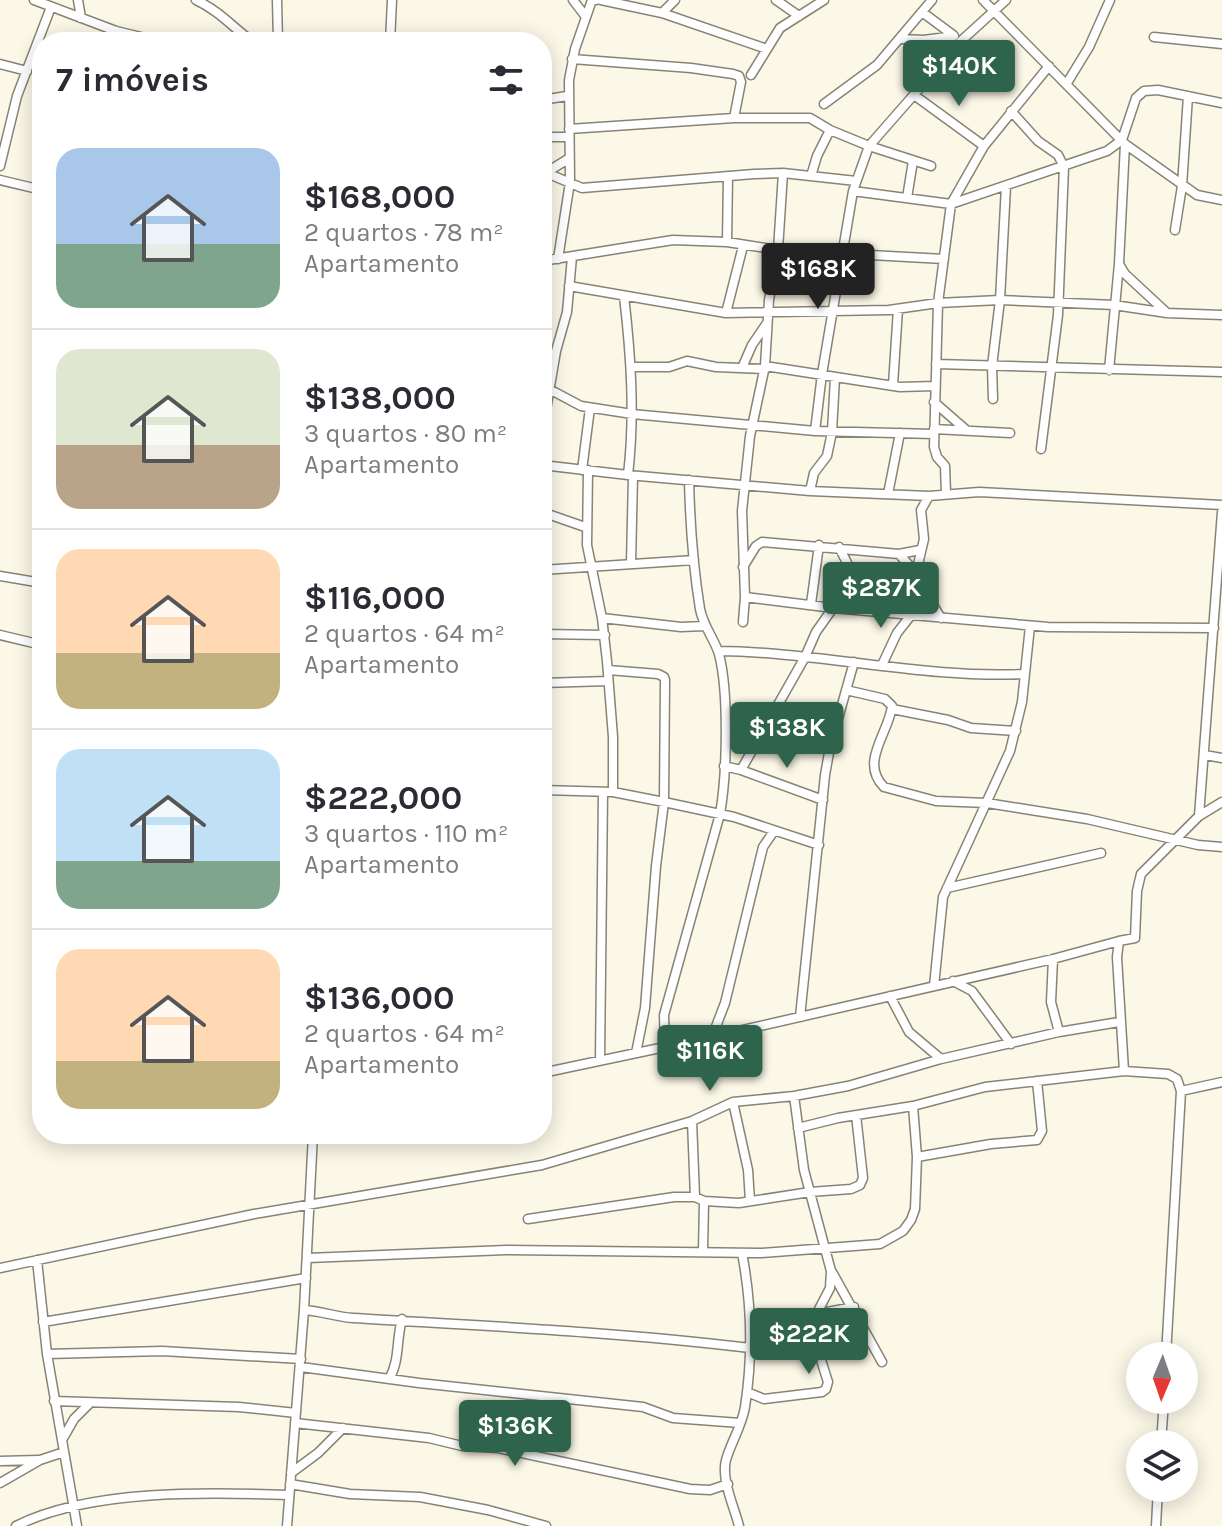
<!DOCTYPE html>
<html lang="pt">
<head>
<meta charset="utf-8">
<style>
	:root { --surface:#fff; --page:#f2f2f3; --text:#2b2b33; --muted:#7c7c81; --line:#e1e1e2; --accent:#2e644b }
	body { margin:0; font-family:Karla,sans-serif; background:var(--page); color:var(--text); height:100vh; display:flex; flex-direction:column; font-size:30px; white-space:nowrap }
	* { box-sizing:border-box; margin:0 }
	p { font-size:26px; color:var(--muted) }
	.icon { flex:none; width:44px; height:44px; fill:none; stroke:currentColor; stroke-width:2; stroke-linecap:round; stroke-linejoin:round }
	.map { position:relative; flex:1; overflow:hidden }
	.drawer { position:absolute; left:32px; top:32px; width:520px; height:1112px; display:flex; flex-direction:column; background:var(--surface); border-radius:32px; box-shadow:0 4px 20px #0003 }
	.drawer>* { flex:none }
	.needle { width:52px; rotate:182deg }
	.controls { position:absolute; left:1126px; top:1342px; display:grid; gap:16px }
	.controls a { display:grid; place-items:center; width:72px; height:72px; border-radius:50%; background:var(--surface); box-shadow:0 4px 20px #0003; font-size:40px }
	.price { position:absolute; translate:-50% -68px; padding:0 18px; border-radius:8px; background:var(--accent); color:#fff; font-size:26px; line-height:52px; filter:drop-shadow(0 2px 4px #0008) }
	.price::after { content:''; position:absolute; left:50%; top:48px; width:24px; height:18px; margin-left:-12px; background:inherit; clip-path:polygon(0 0,100% 0,50% 100%) }
	.price.selected { background:#222; color:#fff }
	ul { padding:0; list-style:none }
	li { display:flex; align-items:center; gap:24px; height:200px; padding:0 24px }
	li+li { border-top:2px solid var(--line) }
	li span { display:grid; place-items:center; flex:none; width:224px; height:160px; border-radius:24px; color:#555 }
	li>.icon { margin-inline-start:auto }
	span .icon { width:96px; height:96px; fill:#fffc; stroke-width:1 }
	li b { font-size:34px }
	h2 { display:flex; justify-content:space-between; align-items:center; height:96px; padding:0 24px; font-size:34px }
	.map>svg:first-child { display:block }
</style>
</head>
<body>
<div class="map">
<svg width="1222" height="1526" viewBox="0 0 1222 1526">
	<rect width="100%" height="100%" fill="#fcf8e8"/>
	<g fill="none" stroke-linecap="round" stroke-linejoin="round">
		<defs>
			<path id="minor" d="M 34,0 L 116,31 L 162,42
				M 78,0 L 81,18
				M 196,0 C 221,12 232,27 253,42
				M 277,0 L 278,42
				M 573,0 L 586,17
				M 601,0 L 662,13 L 767,49
				M 776,0 L 799,16
				M 983,0 L 1125,144 L 1197,195 L 1222,200
				M 922,12 L 953,35
				M 662,13 L 675,0
				M 1154,37 L 1222,44
				M 901,39 L 924,40 L 954,36
				M 98,40 L 116,31
				M 390,42 L 392,0
				M 572,59 L 691,68 L 733,74 L 739,76 L 741,82 L 734,118
				M 0,64 L 27,71
				M 751,75 L 780,28 L 824,0
				M 1067,83 L 1089,47 L 1110,0
				M 914,95 L 984,146
				M 542,100 L 567,96
				M 824,104 L 877,65 L 932,0
				M 1011,111 L 1038,141 L 1058,155 L 1064,167 L 1058,315 L 1041,449
				M 569,129 L 734,118 L 810,118 L 830,130 L 869,146 L 931,166
				M 542,137 L 569,137
				M 1125,144 L 1119,264 L 1125,274 L 1167,313
				M 0,166 L 17,96 L 51,7
				M 542,171 L 582,188 L 754,174 L 783,173 L 856,181
				M 547,172 L 568,159
				M 783,173 L 778,250 L 769,300 L 765,366 L 750,436 L 742,511 L 745,597 L 833,608 L 1048,627 L 1214,628
				M 811,176 L 817,156 L 830,130
				M 0,180 L 42,190
				M 853,191 L 951,204 L 1107,151 L 1122,140 L 1136,98 L 1144,91 L 1158,90 L 1222,103
				M 907,198 L 913,161
				M 1175,230 L 1182,186 L 1188,96
				M 727,242 L 728,176
				M 558,259 L 570,182 L 569,80 L 575,49 L 592,0 L 596,0
				M 542,261 L 673,240 L 727,242 L 778,250 L 944,259
				M 569,286 L 726,313 L 889,310 L 938,303 L 1000,300 L 1114,305 L 1167,313 L 1222,315
				M 624,296 C 631,356 635,415 628,475
				M 726,313 L 743,246
				M 936,364 L 1222,372
				M 765,366 L 900,387 L 934,386
				M 631,367 L 669,367 L 687,361 L 716,367 L 765,369
				M 742,368 L 752,345 L 767,323
				M 1109,370 L 1119,264
				M 893,385 L 898,309
				M 549,389 L 581,406 L 632,414 L 815,431 L 934,434
				M 993,399 L 992,366 L 1000,300 L 1006,186
				M 934,402 L 965,429
				M 934,429 L 1010,433
				M 815,431 L 822,374 L 853,191 L 869,146 L 961,41 L 1006,0
				M 542,433 L 556,351 L 567,312 L 572,257
				M 542,465 L 628,475 L 810,491 L 929,496 L 979,492 L 1222,505
				M 582,470 L 590,408
				M 588,470 L 587,545 L 602,618 L 607,661 L 613,737 L 613,792
				M 810,491 L 814,473 L 827,456 L 832,432 L 835,377
				M 888,494 L 900,433
				M 946,494 L 945,466 L 937,457 L 934,447 L 938,303 L 951,204 L 984,146 L 1049,66
				M 542,512 L 585,527
				M 839,547 C 851,572 863,583 845,607
				M 899,554 L 916,573
				M 631,563 L 633,476
				M 743,567 L 756,546 L 762,542 L 899,554 L 920,550
				M 542,570 L 694,560
				M 0,576 L 42,583
				M 916,578 L 941,618
				M 811,604 L 819,545
				M 602,618 L 681,627 L 704,626
				M 743,622 L 745,597
				M 542,634 L 605,635
				M 0,635 L 42,645
				M 542,645 L 547,682 L 542,756
				M 718,651 C 821,652 922,679 1025,674
				M 882,665 L 897,633 L 912,614 L 916,573 L 924,539 L 921,510 L 929,496
				M 608,670 L 658,674 L 664,677 L 665,680 L 664,802 L 656,866 L 645,1008 L 636,1053
				M 543,683 L 608,681
				M 846,690 L 885,699 L 892,706 C 889,733 859,762 884,787 L 936,801 L 987,803 L 1087,819 L 1198,845 L 1222,847
				M 892,709 L 948,720 L 971,728 L 1016,731
				M 1205,755 L 1222,758
				M 724,766 L 741,770 L 805,657 L 816,632 L 833,608
				M 741,770 L 823,800
				M 542,790 L 613,792 L 664,802 L 734,817 L 819,845
				M 1199,816 L 1222,802
				M 947,888 L 1101,853
				M 1053,959 L 1051,1002 L 1059,1032
				M 953,981 L 972,991 L 1011,1044
				M 934,986 L 943,897 L 1010,751 L 1022,702 L 1030,626
				M 890,996 L 909,1032 L 941,1059
				M 800,1017 L 825,775 L 830,747 L 854,662
				M 712,1037 L 725,1003 L 763,847 L 774,831
				M 665,1047 L 664,1015 L 720,814 C 727,774 729,693 719,654 C 714,638 703,626 700,609 C 693,566 690,523 689,480
				M 600,1060 L 603,792
				M 542,1073 L 712,1037 L 1053,959 L 1119,941
				M 1181,1091 L 1222,1082
				M 794,1096 L 804,1170 L 831,1271 L 830,1288 L 817,1313
				M 733,1102 L 748,1170 L 750,1201
				M 692,1121 L 695,1197 L 704,1201 L 739,1203 L 810,1192 L 851,1189 L 860,1185 L 863,1178 L 856,1115
				M 798,1128 L 838,1118 L 913,1106 L 985,1087 L 1124,1071
				M 917,1157 L 991,1144 L 1037,1140 L 1042,1131 L 1037,1081
				M 528,1219 L 674,1197 L 695,1197
				M 703,1252 L 704,1201
				M 308,1258 L 506,1250 L 761,1253 L 880,1244 L 903,1231 L 911,1220 L 915,1209 L 917,1157 L 913,1106
				M 37,1260 L 47,1354 L 77,1526
				M 0,1268 L 254,1214 L 542,1165 L 692,1121 L 733,1102 L 794,1096 L 848,1086 L 941,1059 L 1059,1032 L 1119,1022
				M 832,1272 L 882,1362
				M 304,1310 C 321,1311 336,1317 353,1318 C 485,1326 619,1332 750,1348
				M 43,1322 L 306,1278
				M 751,1326 L 854,1307
				M 47,1354 L 162,1351 L 301,1359
				M 1166,1356 L 1181,1091 L 1177,1079 L 1168,1074 L 1124,1071 L 1117,957 L 1119,941 L 1135,938 L 1137,891 L 1141,874 L 1199,816 L 1222,512
				M 301,1367 L 419,1383 L 643,1407 L 673,1418 L 740,1423
				M 389,1379 C 400,1361 396,1340 402,1319
				M 747,1392 L 764,1399 L 822,1392 L 826,1389 L 828,1382 L 807,1316
				M 54,1401 L 239,1407 L 296,1413
				M 295,1423 L 429,1438 L 462,1446 L 498,1448 L 690,1489 L 710,1490 L 728,1484
				M 62,1440 L 74,1419 L 89,1404
				M 1161,1444 L 1164,1400
				M 0,1461 L 39,1460
				M 291,1473 L 318,1453 L 343,1428
				M 0,1483 L 40,1460 L 64,1452
				M 290,1484 L 350,1494 L 420,1497 L 488,1510 L 546,1526
				M 16,1526 C 89,1489 208,1492 289,1495
				M 287,1526 L 304,1310 L 313,1134
				M 739,1526 C 734,1506 721,1480 726,1460 C 731,1442 742,1426 745,1407 C 753,1355 752,1305 742,1253
				M 1156,1526 L 1158,1488"/>
		</defs>
		<use href="#minor" stroke="#878475" stroke-width="11"/>
		<use href="#minor" stroke="#fff" stroke-width="8"/>
	</g>
</svg>
<div class="controls">
<a><svg class="needle" viewBox="-14 -14 28 28"><path d="M0-13l5 13h-10z" fill="#e53935"/><path d="M0 13l5-13h-10z" fill="#7c7c81"/></svg></a>
<a><svg class="icon" aria-label="layers" viewBox="0 0 24 24"><path d="M12 4l9 5-9 5-9-5zM3 14l9 5 9-5"/></svg></a>
</div>
<b class="price" style="left:959px;top:108px">$140K</b>
<b class="price selected" style="left:818px;top:311px">$168K</b>
<b class="price" style="left:881px;top:630px">$287K</b>
<b class="price" style="left:787px;top:770px">$138K</b>
<b class="price" style="left:710px;top:1093px">$116K</b>
<b class="price" style="left:809px;top:1376px">$222K</b>
<b class="price" style="left:515px;top:1468px">$136K</b>
<section class="drawer">
<h2>7 imóveis<svg class="icon" aria-label="filters" viewBox="0 0 24 24"><path d="M4 7h16M4 17h16"/><circle cx="9" cy="7" r="2"/><circle cx="15" cy="17" r="2"/></svg></h2>
<ul>
<li><span style="background:linear-gradient(#a9c7e8 60%,#7fa58c 0)"><svg class="icon" aria-label="home" viewBox="0 0 24 24"><path d="M3 11l9-7 9 7M6 9v11h12V9"/></svg></span><div><b>$168,000</b><p>2 quartos · 78 m²</p><p>Apartamento</p></div></li>
<li><span style="background:linear-gradient(#dfe7d0 60%,#b9a48a 0)"><svg class="icon" aria-label="home" viewBox="0 0 24 24"><path d="M3 11l9-7 9 7M6 9v11h12V9"/></svg></span><div><b>$138,000</b><p>3 quartos · 80 m²</p><p>Apartamento</p></div></li>
<li><span style="background:linear-gradient(#ffd9b3 65%,#c2b280 0)"><svg class="icon" aria-label="home" viewBox="0 0 24 24"><path d="M3 11l9-7 9 7M6 9v11h12V9"/></svg></span><div><b>$116,000</b><p>2 quartos · 64 m²</p><p>Apartamento</p></div></li>
<li><span style="background:linear-gradient(#bfe0f5 70%,#7fa58c 0)"><svg class="icon" aria-label="home" viewBox="0 0 24 24"><path d="M3 11l9-7 9 7M6 9v11h12V9"/></svg></span><div><b>$222,000</b><p>3 quartos · 110 m²</p><p>Apartamento</p></div></li>
<li><span style="background:linear-gradient(#ffd9b3 70%,#c2b280 0)"><svg class="icon" aria-label="home" viewBox="0 0 24 24"><path d="M3 11l9-7 9 7M6 9v11h12V9"/></svg></span><div><b>$136,000</b><p>2 quartos · 64 m²</p><p>Apartamento</p></div></li>
</ul>
</section>
</div>
</body>
</html>
